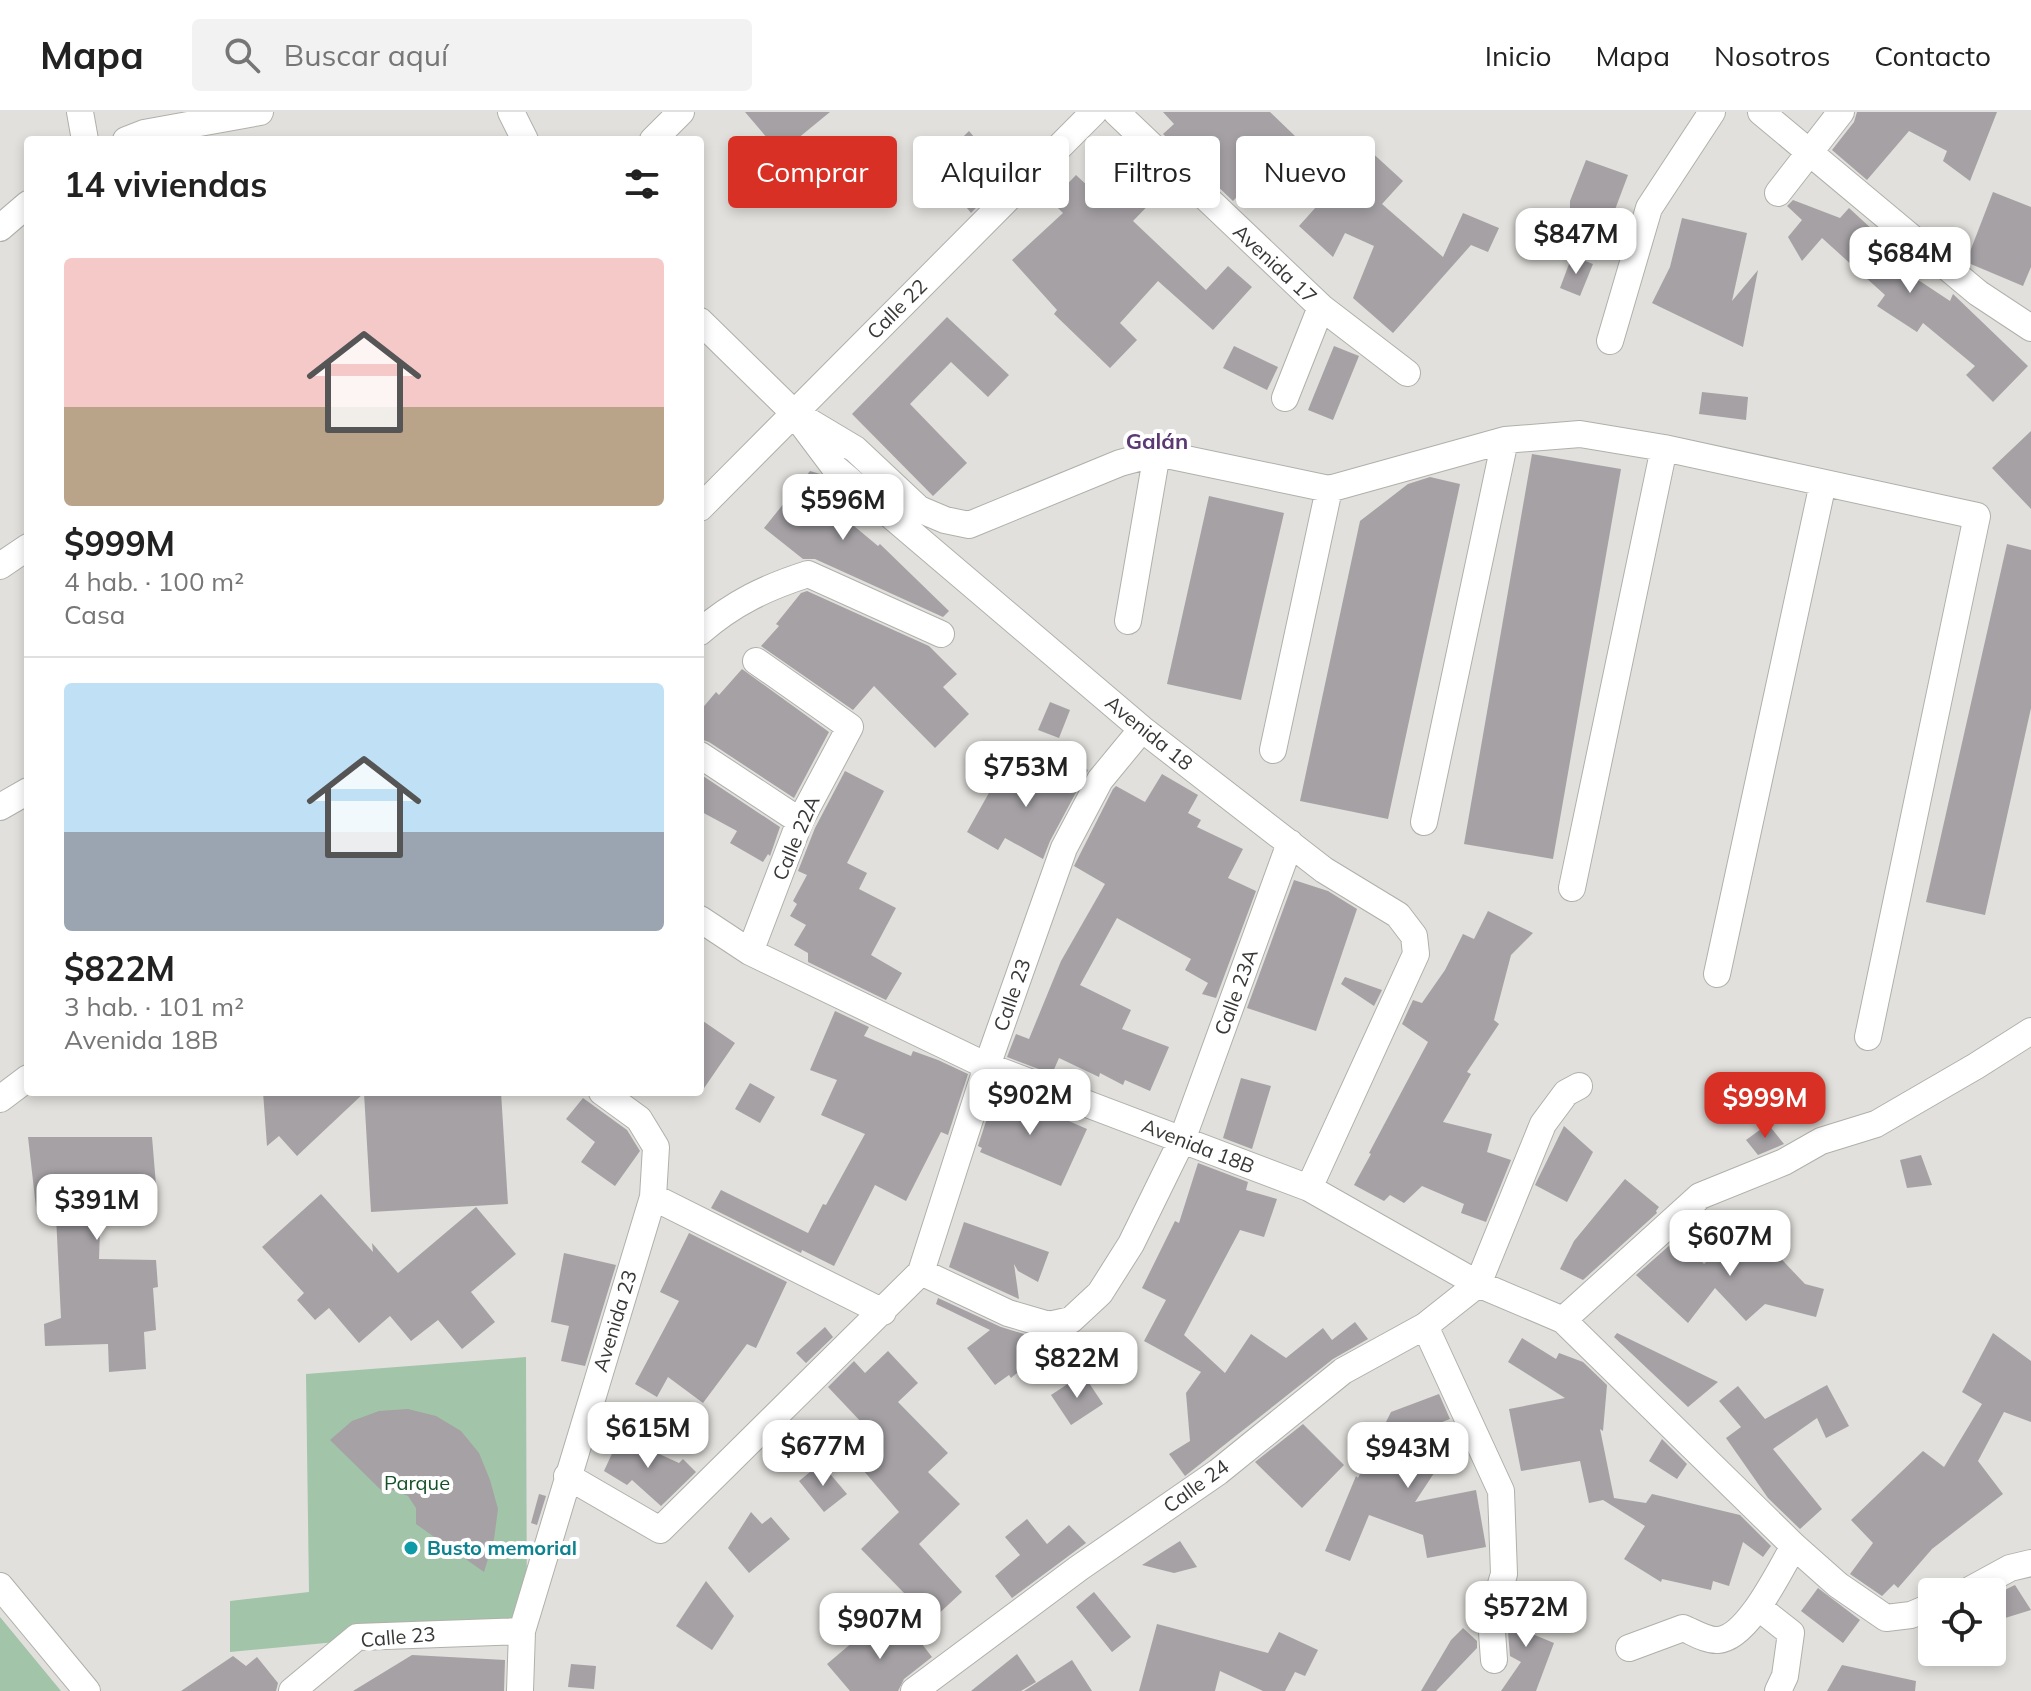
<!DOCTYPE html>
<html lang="es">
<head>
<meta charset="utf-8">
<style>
	:root { --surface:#fff; --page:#f2f2f2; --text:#222; --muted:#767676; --line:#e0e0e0; --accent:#d93025 }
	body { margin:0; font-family:Mulish,sans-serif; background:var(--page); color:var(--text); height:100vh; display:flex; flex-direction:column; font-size:30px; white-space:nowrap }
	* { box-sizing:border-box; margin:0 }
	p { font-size:26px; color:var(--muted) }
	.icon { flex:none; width:44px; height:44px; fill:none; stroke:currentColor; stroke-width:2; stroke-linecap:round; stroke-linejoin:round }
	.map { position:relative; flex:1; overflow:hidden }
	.side { position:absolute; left:24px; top:24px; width:680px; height:960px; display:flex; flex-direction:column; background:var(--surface); border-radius:8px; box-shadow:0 4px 12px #0003 }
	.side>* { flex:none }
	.guide { position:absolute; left:728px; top:24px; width:760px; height:72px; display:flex; gap:16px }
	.controls { position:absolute; left:1918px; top:1466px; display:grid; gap:16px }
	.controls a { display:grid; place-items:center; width:88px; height:88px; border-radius:8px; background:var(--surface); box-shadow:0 4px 12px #0003; font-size:40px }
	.price { position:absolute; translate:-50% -68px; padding:0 18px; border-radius:16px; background:#fff; color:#222; font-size:26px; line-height:52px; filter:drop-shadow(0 2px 4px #0008) }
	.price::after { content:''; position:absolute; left:50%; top:48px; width:24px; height:18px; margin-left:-12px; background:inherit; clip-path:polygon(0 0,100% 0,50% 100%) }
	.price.current { background:var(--accent); color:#fff }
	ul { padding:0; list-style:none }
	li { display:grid; align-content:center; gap:16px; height:424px; padding:0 40px }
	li+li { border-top:2px solid var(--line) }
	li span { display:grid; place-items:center; height:248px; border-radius:8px; color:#555 }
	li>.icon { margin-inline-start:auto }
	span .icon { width:144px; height:144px; fill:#fffc; stroke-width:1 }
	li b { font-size:34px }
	h2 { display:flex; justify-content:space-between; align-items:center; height:96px; padding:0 40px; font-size:34px }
	.chip { padding:0 28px; border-radius:8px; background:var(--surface); box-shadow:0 4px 12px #0003; font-size:28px; line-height:72px }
	.chip.current { background:var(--accent); color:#fff }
	header { display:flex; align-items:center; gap:48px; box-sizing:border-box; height:112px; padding:0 40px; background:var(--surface); border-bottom:2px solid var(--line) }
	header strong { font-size:38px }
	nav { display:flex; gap:44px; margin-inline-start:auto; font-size:28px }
	.search { width:560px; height:72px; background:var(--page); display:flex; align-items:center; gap:20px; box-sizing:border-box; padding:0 28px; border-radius:8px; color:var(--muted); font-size:30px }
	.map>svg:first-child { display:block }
</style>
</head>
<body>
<header>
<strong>Mapa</strong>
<div class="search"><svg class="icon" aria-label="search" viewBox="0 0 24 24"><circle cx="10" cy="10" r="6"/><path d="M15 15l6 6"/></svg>Buscar aquí</div>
<nav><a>Inicio</a><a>Mapa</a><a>Nosotros</a><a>Contacto</a></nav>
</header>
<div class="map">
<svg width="2031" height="1579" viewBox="0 0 2031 1579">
	<rect width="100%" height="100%" fill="#e1e0dc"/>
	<path fill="#a2c4a8" d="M 526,1245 L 527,1527 L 357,1528 L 230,1540 L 230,1489 L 309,1480 L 306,1262 Z
		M 0,1505 L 61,1579 L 0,1579 Z"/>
	<path fill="#a5a1a5" d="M 745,0 L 830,0 L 780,41 Z
		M 1163,0 L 1270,0 L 1295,24 L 1233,89 L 1163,22 L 1174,12 Z
		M 1857,0 L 1997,0 L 1970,69 L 1943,49 L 1947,39 L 1909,19 L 1867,68 L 1832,38 L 1854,10 Z
		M 969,19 L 1007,64 L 971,101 L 933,54 Z
		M 1368,37 L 1403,69 L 1382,92 L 1443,145 L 1463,101 L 1499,116 L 1488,140 L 1471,133 L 1393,221 L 1353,186 L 1374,134 L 1345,121 L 1333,145 L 1299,114 Z
		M 1124,41 L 1134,51 L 1140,45 L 1169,72 L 1133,109 L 1206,178 L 1228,154 L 1252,175 L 1213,218 L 1158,169 L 1120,211 L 1137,228 L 1110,256 L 1054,202 L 1057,198 L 1012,148 L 1063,101 L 1051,89 L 1076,63 L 1090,76 Z
		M 1586,48 L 1628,63 L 1610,111 L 1570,99 L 1570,89 Z
		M 1993,80 L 2031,95 L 2031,155 L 2023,174 L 1966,150 Z
		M 1793,88 L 1840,106 L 1849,96 L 1899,142 L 1891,150 L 1950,189 L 1953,182 L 2028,254 L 1993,290 L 1966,263 L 1975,254 L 1923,211 L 1917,220 L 1877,194 L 1885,183 L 1822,126 L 1802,149 L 1788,125 L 1802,108 L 1787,94 Z
		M 1682,106 L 1747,121 L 1732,189 L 1758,158 L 1743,235 L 1652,191 L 1670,155 Z
		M 1572,144 L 1593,152 L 1580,184 L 1560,176 Z
		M 947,205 L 1009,263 L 988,285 L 951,250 L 910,292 L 967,351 L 933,384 L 852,302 Z
		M 1234,234 L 1278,255 L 1267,278 L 1223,256 Z
		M 1334,234 L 1359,244 L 1333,308 L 1308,298 Z
		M 1702,280 L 1748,285 L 1746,308 L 1699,302 Z
		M 2031,319 L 2031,397 L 1992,356 Z
		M 1532,342 L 1621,357 L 1553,747 L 1464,732 Z
		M 810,359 L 820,362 L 846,386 L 836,399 L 878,434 L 880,432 L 949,499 L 943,505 L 815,447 L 803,447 L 764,416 Z
		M 1430,365 L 1460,372 L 1388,707 L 1300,689 L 1360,409 L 1408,372 Z
		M 1209,384 L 1284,401 L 1241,588 L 1167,572 Z
		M 2007,432 L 2031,438 L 2031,596 L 1985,803 L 1926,790 Z
		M 807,479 L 929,534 L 957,562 L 943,575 L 969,602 L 935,636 L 874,574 L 853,598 L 761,534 L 779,514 L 776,512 L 801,481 Z
		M 742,557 L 829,620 L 794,686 L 709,630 L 700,627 L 700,599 L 716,580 L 719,583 Z
		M 1050,590 L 1070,598 L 1059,626 L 1038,618 Z
		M 1066,646 L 1088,658 L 1050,729 L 1043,747 L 1005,726 L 998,738 L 967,720 L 1004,654 L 1049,677 Z
		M 845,659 L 884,679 L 847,751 L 867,761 L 859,777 L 896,796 L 871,843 L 902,861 L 886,888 L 808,850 L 808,841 L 794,833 L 806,813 L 790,804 L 797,792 L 793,789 L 807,763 L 798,759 L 815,716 Z
		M 700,662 L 780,715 L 770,744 L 768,742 L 763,750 L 730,731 L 737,719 L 700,699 Z
		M 1162,662 L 1198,683 L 1188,701 L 1201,708 L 1197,715 L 1243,737 L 1228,766 L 1256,779 L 1216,886 L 1202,882 L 1208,871 L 1185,858 L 1191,847 L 1117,806 L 1080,873 L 1131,898 L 1122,917 L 1169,935 L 1150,979 L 1125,968 L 1123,973 L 1100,961 L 1099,965 L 1059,946 L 1052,962 L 1007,945 L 1016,922 L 1029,927 L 1061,849 L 1105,772 L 1074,754 L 1113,677 L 1116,674 L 1145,690 Z
		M 1294,768 L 1328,779 L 1357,797 L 1316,919 L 1247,896 Z
		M 1488,799 L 1533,821 L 1511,843 L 1494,908 L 1499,912 L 1467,960 L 1471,962 L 1443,1010 L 1492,1022 L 1487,1040 L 1511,1048 L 1486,1110 L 1461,1101 L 1464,1092 L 1422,1074 L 1404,1091 L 1390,1083 L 1384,1089 L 1354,1073 L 1371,1042 L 1369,1041 L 1428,930 L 1402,912 L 1413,888 L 1422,891 L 1445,858 L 1463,822 L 1474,827 Z
		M 1345,865 L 1382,878 L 1374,894 L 1341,872 Z
		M 835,899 L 869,915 L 864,924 L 911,944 L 913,939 L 938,948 L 968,962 L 948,1023 L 941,1020 L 906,1089 L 875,1073 L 834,1154 L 802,1138 L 801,1141 L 711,1096 L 721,1078 L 808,1121 L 823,1092 L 826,1093 L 865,1022 L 821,1003 L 837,968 L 810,958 Z
		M 700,907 L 735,931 L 700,982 Z
		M 1241,966 L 1271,974 L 1252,1037 L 1223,1026 Z
		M 750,971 L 775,985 L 760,1011 L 735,997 Z
		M 997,975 L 1040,991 L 1039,996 L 1087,1017 L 1061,1074 L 980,1040 L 982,1036 L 978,1034 Z
		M 263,980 L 501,980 L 508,1092 L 371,1100 L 364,981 L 297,1044 L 279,1024 L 267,1034 Z
		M 583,986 L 627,1018 L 640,1039 L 615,1074 L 581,1050 L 595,1030 L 566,1007 Z
		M 1768,1012 L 1784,1032 L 1758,1043 L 1746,1028 Z
		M 1564,1014 L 1593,1040 L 1567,1090 L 1535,1073 Z
		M 28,1025 L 152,1025 L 157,1085 L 101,1090 L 99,1147 L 156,1148 L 158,1175 L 153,1176 L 156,1218 L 144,1220 L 146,1257 L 109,1260 L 108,1232 L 45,1234 L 44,1212 L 61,1206 L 56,1104 L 37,1104 Z
		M 1921,1043 L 1932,1073 L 1907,1076 L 1900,1048 Z
		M 1198,1051 L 1248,1070 L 1246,1078 L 1277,1087 L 1264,1125 L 1240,1118 L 1184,1223 L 1225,1261 L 1251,1222 L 1286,1246 L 1323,1216 L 1332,1228 L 1355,1210 L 1368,1227 L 1333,1247 L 1185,1364 L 1169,1342 L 1190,1329 L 1186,1281 L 1201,1260 L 1144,1229 L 1166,1188 L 1142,1176 L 1175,1109 L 1179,1111 Z
		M 1625,1067 L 1659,1095 L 1656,1099 L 1657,1101 L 1583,1168 L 1560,1157 L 1574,1129 Z
		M 321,1082 L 373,1140 L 372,1131 L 398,1161 L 476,1095 L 516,1142 L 471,1180 L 495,1210 L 462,1237 L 438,1208 L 411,1229 L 390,1204 L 359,1231 L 329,1196 L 315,1208 L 297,1188 L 304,1181 L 262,1135 Z
		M 964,1110 L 1049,1140 L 1038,1170 L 1018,1159 L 1014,1152 L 1019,1187 L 949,1155 Z
		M 1747,1111 L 1805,1172 L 1824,1177 L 1816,1205 L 1765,1192 L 1746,1209 L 1715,1176 L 1688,1211 L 1636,1163 L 1679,1125 L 1704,1152 Z
		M 689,1121 L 787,1170 L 756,1236 L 747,1232 L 703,1291 L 668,1265 L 657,1285 L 635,1272 L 679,1189 L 660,1180 Z
		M 564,1141 L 616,1153 L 585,1254 L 561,1249 L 569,1214 L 551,1210 Z
		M 938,1186 L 1001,1215 L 1024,1222 L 1028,1252 L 1011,1266 L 1009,1263 L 995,1273 L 967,1236 L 990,1218 L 936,1192 Z
		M 825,1215 L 833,1225 L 806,1251 L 796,1241 Z
		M 1617,1221 L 1718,1270 L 1688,1295 L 1614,1225 Z
		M 1993,1221 L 2031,1249 L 2031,1310 L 2004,1300 L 1978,1349 L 2003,1382 L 1932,1437 L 1898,1476 L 1894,1472 L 1882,1484 L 1850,1462 L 1873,1431 L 1851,1408 L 1923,1339 L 1944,1355 L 1982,1292 L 1962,1280 Z
		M 1522,1226 L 1556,1247 L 1559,1241 L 1583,1250 L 1607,1273 L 1603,1319 L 1600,1317 L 1614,1386 L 1646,1391 L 1652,1382 L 1740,1403 L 1771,1434 L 1763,1445 L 1743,1430 L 1729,1474 L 1713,1469 L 1711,1478 L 1662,1467 L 1661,1470 L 1624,1447 L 1645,1414 L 1603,1388 L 1589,1391 L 1580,1349 L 1521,1359 L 1509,1297 L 1565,1286 L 1508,1250 Z
		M 888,1239 L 918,1271 L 898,1290 L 948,1341 L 928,1360 L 960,1392 L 919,1432 L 962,1480 L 920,1519 L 897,1490 L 906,1483 L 861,1437 L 899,1400 L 857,1351 L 881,1331 L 828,1275 L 854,1249 L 865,1261 Z
		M 1083,1262 L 1103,1292 L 1071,1313 L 1051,1283 Z
		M 1827,1273 L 1849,1314 L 1826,1326 L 1817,1306 L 1773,1337 L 1822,1397 L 1800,1417 L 1768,1386 L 1726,1326 L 1741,1315 L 1719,1289 L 1738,1274 L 1765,1307 Z
		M 1439,1282 L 1450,1307 L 1409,1323 L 1444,1346 L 1415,1390 L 1476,1378 L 1486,1435 L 1427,1446 L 1423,1423 L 1369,1403 L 1350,1449 L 1325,1439 L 1356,1364 L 1358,1366 L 1391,1300 Z
		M 408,1297 L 436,1304 L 461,1319 L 479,1341 L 490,1368 L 498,1397 L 494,1427 L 484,1460 L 416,1412 L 416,1396 L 408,1384 L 394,1378 L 382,1379 L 330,1328 L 352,1309 L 379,1299 Z
		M 1303,1312 L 1344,1353 L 1302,1396 L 1255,1350 Z
		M 620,1324 L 679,1351 L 683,1347 L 696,1360 L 661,1394 L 632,1368 L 627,1373 L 604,1359 Z
		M 1662,1327 L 1687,1352 L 1677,1367 L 1649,1349 Z
		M 821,1351 L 847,1382 L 824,1400 L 799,1369 Z
		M 539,1382 L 546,1384 L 537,1413 L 531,1411 Z
		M 751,1400 L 762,1412 L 771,1405 L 790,1427 L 749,1461 L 728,1436 Z
		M 1027,1407 L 1047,1432 L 1069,1413 L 1086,1431 L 1012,1486 L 995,1464 L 1020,1443 L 1005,1425 Z
		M 1180,1429 L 1197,1455 L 1174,1461 L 1142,1453 Z
		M 706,1469 L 734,1504 L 712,1538 L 676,1514 Z
		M 2015,1473 L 2031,1498 L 1992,1510 L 1992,1484 Z
		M 1818,1476 L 1860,1508 L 1843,1531 L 1801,1499 Z
		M 1094,1480 L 1131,1525 L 1112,1540 L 1076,1495 Z
		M 1519,1483 L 1540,1504 L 1525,1519 L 1554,1531 L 1536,1579 L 1501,1579 L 1521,1550 L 1510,1544 L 1507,1508 Z
		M 905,1510 L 932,1545 L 904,1567 L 898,1579 L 850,1579 L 827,1552 L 867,1518 L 879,1532 Z
		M 1157,1512 L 1268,1541 L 1279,1520 L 1318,1538 L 1305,1564 L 1295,1560 L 1285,1579 L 1263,1579 L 1220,1559 L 1215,1579 L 1139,1579 Z
		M 1463,1516 L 1477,1529 L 1477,1536 L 1436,1579 L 1421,1579 L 1451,1528 Z
		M 1017,1542 L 1036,1570 L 1021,1579 L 971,1579 Z
		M 412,1543 L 505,1548 L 504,1579 L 353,1579 Z
		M 233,1544 L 246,1554 L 257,1545 L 278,1571 L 276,1579 L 181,1579 Z
		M 1072,1548 L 1092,1579 L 1024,1579 Z
		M 571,1552 L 596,1554 L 594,1577 L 568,1575 Z
		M 1842,1553 L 1916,1569 L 1915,1579 L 1827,1579 Z"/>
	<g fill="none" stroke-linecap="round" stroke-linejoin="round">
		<defs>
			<path id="minor" d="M 80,0 L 85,28
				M 511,0 L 525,28
				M 1116,0 L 1321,195 L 1407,261
				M 1761,0 L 1978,181 L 2031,216
				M 126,28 L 144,21 L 260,0
				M 653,28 L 681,0
				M 1778,81 L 1841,0
				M 0,116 L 28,92
				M 700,209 L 793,300 L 835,356 L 1142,617 L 1324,758 L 1398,803 L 1414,824 L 1416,842 L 1309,1076
				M 1610,229 L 1649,96 L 1712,0
				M 1285,286 L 1321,195
				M 793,300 L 855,337 L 919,397 L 945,408 L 969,413 L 1120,351 L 1157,341 L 1329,377 L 1505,328 L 1580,322 L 1664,336 L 1977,404 L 1868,925
				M 700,396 L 1094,0
				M 0,454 L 28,435
				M 1128,509 L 1157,341
				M 700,520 C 733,491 767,475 808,462 L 941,522
				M 1273,638 L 1329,377
				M 700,643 L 800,709
				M 0,695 L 28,679
				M 1424,710 L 1505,328
				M 1572,776 L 1664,336
				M 700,807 L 750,840 L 987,954 L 1309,1076 L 1478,1172 L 1563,1208 L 1794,1434 L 1838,1473 L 1886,1506 L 1911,1503 L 1932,1494
				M 750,840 L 800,709 L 850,615 L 756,549
				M 1717,862 L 1823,371
				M 0,987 L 28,966
				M 653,1085 L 883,1200
				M 921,1160 L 1008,1201 L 1049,1213 L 1071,1208 L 1100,1181 L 1131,1132 L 1182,1028 L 1290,731
				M 1563,1208 L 1700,1084 L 1784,1050 L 1821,1029 L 1876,1012 L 1976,954 L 2031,919
				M 1425,1214 L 1501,1379 L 1504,1462 L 1491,1506 L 1494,1548
				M 567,1364 L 660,1418 L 921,1160 L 987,954 L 1064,736 L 1100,668 L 1142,617
				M 0,1474 L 87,1579
				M 1966,1480 L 2010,1456 L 2031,1451
				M 1758,1495 L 1791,1521 L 1785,1564 L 1778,1579
				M 1629,1536 L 1683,1516 C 1693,1520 1707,1529 1718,1528 C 1748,1526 1779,1459 1794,1434
				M 292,1579 L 357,1525 L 522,1519
				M 520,1579 L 522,1519 L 653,1085 L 656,1035 L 639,1007 L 602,980
				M 914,1579 L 1079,1456 L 1218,1360 L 1343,1259 L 1425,1214 L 1478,1172 L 1543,1012 L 1566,981 L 1579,974"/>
		</defs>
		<use href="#minor" stroke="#b0b0ab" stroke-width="28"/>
		<use href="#minor" stroke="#fff" stroke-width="26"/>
	</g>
	<circle fill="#0f9aa8" stroke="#fff" stroke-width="3" cx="411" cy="1436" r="8"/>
	<g text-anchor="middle" stroke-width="8" stroke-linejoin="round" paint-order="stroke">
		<g font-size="20" fill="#373735" stroke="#fff">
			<text transform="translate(1275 152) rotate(43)" y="7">Avenida 17</text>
			<text transform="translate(897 197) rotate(-45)" y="7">Calle 22</text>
			<text transform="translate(1149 621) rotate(39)" y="7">Avenida 18</text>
			<text transform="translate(796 726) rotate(-67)" y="7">Calle 22A</text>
			<text transform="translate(1236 880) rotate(-70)" y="7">Calle 23A</text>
			<text transform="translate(1012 883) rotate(-71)" y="7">Calle 23</text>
			<text transform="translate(1198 1034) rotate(21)" y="7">Avenida 18B</text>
			<text transform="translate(615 1209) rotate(-73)" y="7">Avenida 23</text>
			<text transform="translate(1196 1374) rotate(-36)" y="7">Calle 24</text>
			<text transform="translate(398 1525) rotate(-5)" y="7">Calle 23</text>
		</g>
		<g font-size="20" fill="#155228" stroke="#fff">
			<text x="417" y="1378">Parque</text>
		</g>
		<g font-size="20" font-weight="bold" fill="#0d838f" stroke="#fff" text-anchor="start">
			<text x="427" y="1443">Busto memorial</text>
		</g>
		<g font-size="22" font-weight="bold" fill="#5b3a74" stroke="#fff">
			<text x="1157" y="337">Galán</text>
		</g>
	</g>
</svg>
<div class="controls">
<a><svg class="icon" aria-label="locate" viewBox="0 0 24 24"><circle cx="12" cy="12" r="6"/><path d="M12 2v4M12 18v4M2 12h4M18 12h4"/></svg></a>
</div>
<b class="price" style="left:1576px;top:164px">$847M</b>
<b class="price" style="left:1910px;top:183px">$684M</b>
<b class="price" style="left:843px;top:430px">$596M</b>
<b class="price" style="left:1026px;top:697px">$753M</b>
<b class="price" style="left:1030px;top:1025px">$902M</b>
<b class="price current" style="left:1765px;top:1028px">$999M</b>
<b class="price" style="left:97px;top:1130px">$391M</b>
<b class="price" style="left:1730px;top:1166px">$607M</b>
<b class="price" style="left:1077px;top:1288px">$822M</b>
<b class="price" style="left:648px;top:1358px">$615M</b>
<b class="price" style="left:823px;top:1376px">$677M</b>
<b class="price" style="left:1408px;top:1378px">$943M</b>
<b class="price" style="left:1526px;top:1537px">$572M</b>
<b class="price" style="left:880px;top:1549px">$907M</b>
<div class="guide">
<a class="chip current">Comprar</a>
<a class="chip">Alquilar</a>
<a class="chip">Filtros</a>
<a class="chip">Nuevo</a>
</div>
<section class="side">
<h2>14 viviendas<svg class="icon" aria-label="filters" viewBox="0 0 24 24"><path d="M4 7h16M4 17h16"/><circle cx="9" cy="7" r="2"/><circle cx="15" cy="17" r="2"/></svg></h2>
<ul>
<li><span style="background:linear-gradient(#f6c9c9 60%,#b9a48a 0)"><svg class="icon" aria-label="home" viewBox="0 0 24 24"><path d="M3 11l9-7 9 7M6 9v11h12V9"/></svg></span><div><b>$999M</b><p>4 hab. · 100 m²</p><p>Casa</p></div></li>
<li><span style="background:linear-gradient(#bfe0f5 60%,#9aa5b1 0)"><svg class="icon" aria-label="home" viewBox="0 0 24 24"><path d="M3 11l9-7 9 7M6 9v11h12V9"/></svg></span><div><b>$822M</b><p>3 hab. · 101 m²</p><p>Avenida 18B</p></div></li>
</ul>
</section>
</div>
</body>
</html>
